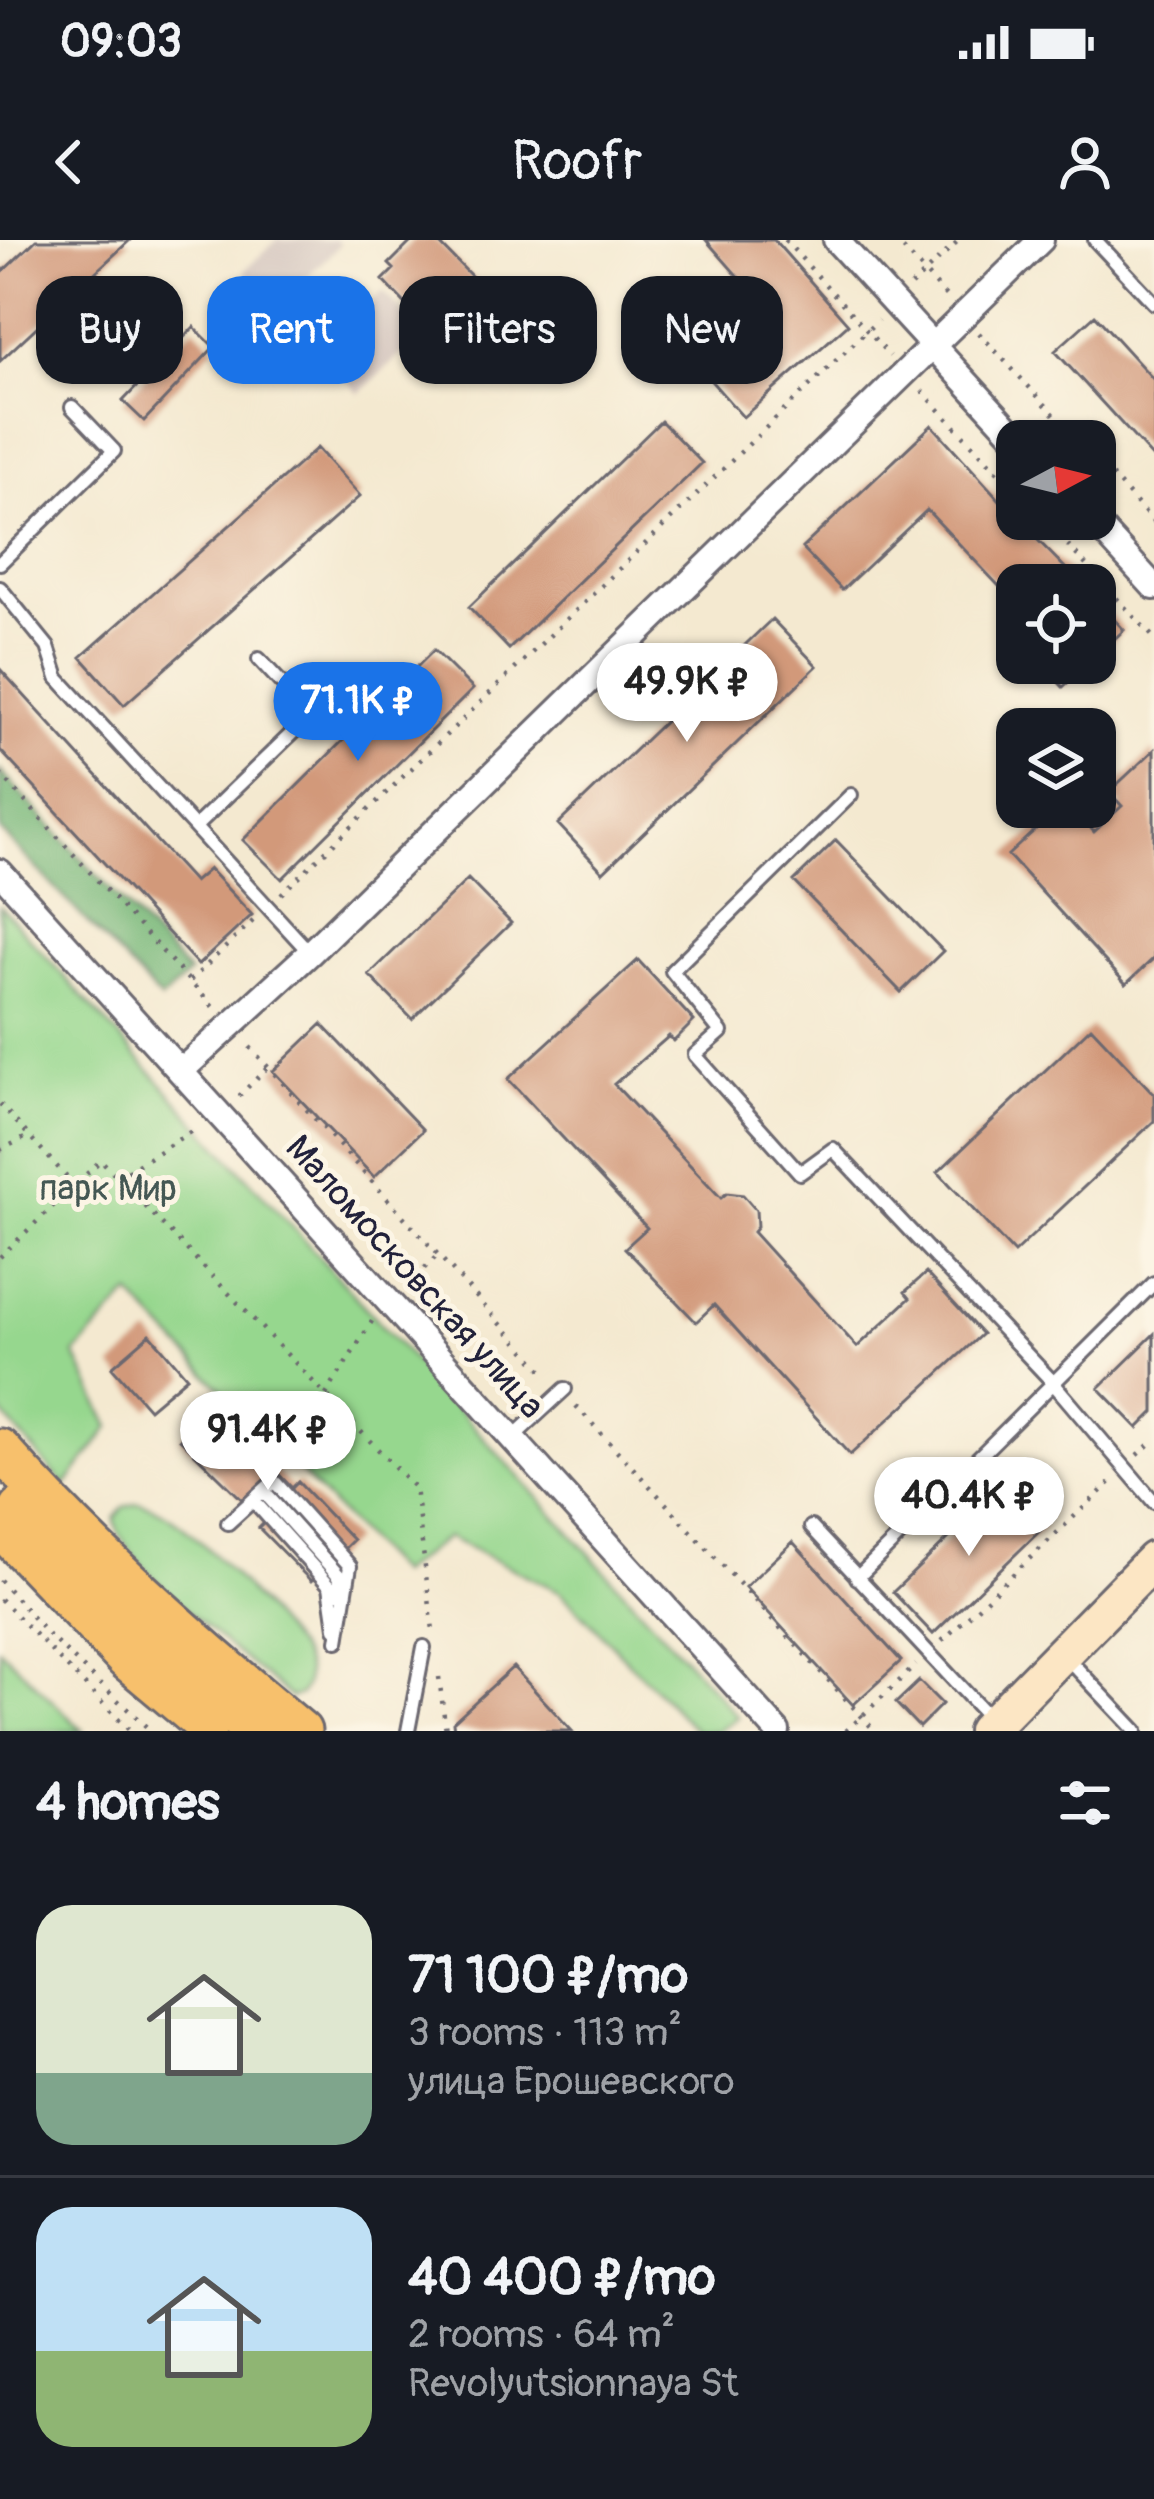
<!DOCTYPE html>
<html lang="en">
<head>
<meta charset="utf-8">
<style>
	:root { --surface:#171b24; --page:#20242c; --text:#f1f3f6; --muted:#9ea1a6; --line:#363941; --accent:#1a73e8 }
	body { margin:0; font-family:Pangolin,sans-serif; background:var(--page); color:var(--text); height:100vh; display:flex; flex-direction:column; font-size:45px; white-space:nowrap }
	* { box-sizing:border-box; margin:0 }
	p { font-size:39px; color:var(--muted) }
	.icon { flex:none; width:66px; height:66px; fill:none; stroke:currentColor; stroke-width:2; stroke-linecap:round; stroke-linejoin:round }
	.map { position:relative; height:1491px; overflow:hidden }
	.sheet { display:flex; flex-direction:column; background:var(--surface); flex:1 }
	.sheet>* { flex:none }
	.banner { position:absolute; left:36px; top:36px; width:1083px; height:108px; display:flex; gap:24px }
	.needle { width:78px; rotate:83deg }
	.tools { position:absolute; left:996px; top:180px; display:grid; gap:24px }
	.tools a { display:grid; place-items:center; width:120px; height:120px; border-radius:24px; background:var(--surface); box-shadow:0 3px 9px #0004; font-size:60px }
	.price { position:absolute; translate:-50% -102px; padding:0 27px; border-radius:42px; background:#fff; color:#222; font-size:39px; line-height:78px; filter:drop-shadow(0 3px 6px #0008) }
	.price::after { content:''; position:absolute; left:50%; top:72px; width:36px; height:27px; margin-left:-18px; background:inherit; clip-path:polygon(0 0,100% 0,50% 100%) }
	.price.current { background:var(--accent); color:#fff }
	ul { padding:0; list-style:none }
	li { display:flex; align-items:center; gap:36px; height:300px; padding:0 36px }
	li+li { border-top:3px solid var(--line) }
	li span { display:grid; place-items:center; flex:none; width:336px; height:240px; border-radius:36px; color:#555 }
	li>.icon { margin-inline-start:auto }
	span .icon { width:144px; height:144px; fill:#fffc; stroke-width:1 }
	li b { font-size:51px }
	h2 { display:flex; justify-content:space-between; align-items:center; height:144px; padding:0 36px; font-size:51px }
	.tag { padding:0 42px; border-radius:36px; background:var(--surface); box-shadow:0 3px 9px #0004; font-size:42px; line-height:108px }
	.tag.current { background:var(--accent); color:#fff }
	.status { display:flex; justify-content:space-between; align-items:center; height:84px; padding:0 60px; background:var(--surface); direction:ltr }
	.status svg { height:33px; fill:currentColor }
	header { display:flex; justify-content:space-between; align-items:center; height:156px; padding:0 36px; background:var(--surface); font-size:54px; font-weight:600 }
	.map>svg:first-child { display:block }
</style>
</head>
<body>
<div class="status"><b>09:03</b><svg viewBox="0 0 49 12"><path d="M0 12V9h3v3zM5 12V6h3v6zM10 12V3h3v9zM15 12V0h3v12zM26 1h20v11H26zM47 4h2v5h-2z"/></svg></div>
<header><svg class="icon" aria-label="back" viewBox="0 0 24 24"><path d="M15 5l-7 7 7 7"/></svg>Roofr<svg class="icon" aria-label="person" viewBox="0 0 24 24"><circle cx="12" cy="8" r="4"/><path d="M4 21q1-7 8-7t8 7"/></svg></header>
<div class="map">
<svg width="1154" height="1491" viewBox="0 0 1154 1491">
	<rect width="100%" height="100%" fill="#fcf5e5"/>
	<filter id="ink" filterUnits="userSpaceOnUse"><feTurbulence type="fractalNoise" baseFrequency=".00833" numOctaves="2"/><feDisplacementMap in="SourceGraphic" scale="24" xChannelSelector="R" yChannelSelector="G"/><feConvolveMatrix kernelMatrix="1 2 1 2 8 2 1 2 1" color-interpolation-filters="sRGB"/></filter>
	<filter id="wash" filterUnits="userSpaceOnUse"><feTurbulence type="fractalNoise" baseFrequency=".004" numOctaves="4" result="noise"/><feDisplacementMap in="SourceGraphic" scale="48" xChannelSelector="R" yChannelSelector="G"/><feGaussianBlur stdDeviation="2.7" result="paint"/><feColorMatrix in="noise" values="0 0 0 0 0 0 0 0 0 0 0 0 0 0 0 0 0 1.4 0 .05"/><feComposite in="paint" operator="in"/></filter>
	<g filter="url(#wash)">
		<rect width="100%" height="100%" fill="#f4e9d0"/>
		<path fill="#cfc0ba" d="M 277,0 L 336,0 L 340,5 L 300,43 L 342,89 L 383,51 L 423,94 L 359,154 L 244,31 Z"/>
		<path fill="#96d78e" stroke="#5c7c64" stroke-width="3" d="M 0,666 L 738,1477 L 718,1491 L 696,1491 L 561,1352 L 447,1297 L 398,1334 L 130,1054 L 75,1114 L 110,1187 L 65,1246 L 0,1171 Z
			M 138,1263 C 187,1270 264,1371 298,1409 C 307,1424 311,1441 300,1455 L 291,1458 C 256,1428 113,1318 115,1278 L 124,1267 Z
			M 0,1409 L 1,1410 L 83,1491 L 0,1491 Z"/>
		<path fill="#78b879" stroke="#4d6d5a" stroke-width="3" d="M 0,531 L 189,734 L 161,760 L 0,590 Z"/>
		<g id="blocks">
			<path fill="#d2997a" d="M 36,0 L 130,0 L 0,121 L 0,34 Z
				M 413,0 L 436,0 L 518,84 L 486,114 L 436,63 L 420,79 L 383,40 L 394,29 L 389,24 Z
				M 706,0 L 774,0 L 848,84 L 743,177 L 704,133 L 771,74 Z
				M 1095,75 L 1154,140 L 1154,219 L 1055,111 Z
				M 141,77 L 157,94 L 124,127 L 107,111 Z
				M 194,87 L 214,107 L 144,181 L 123,161 Z
				M 661,181 L 702,223 L 509,409 L 469,367 Z
				M 932,185 L 1017,279 L 1082,345 L 1017,345 L 1017,365 L 927,270 L 842,350 L 802,308 Z
				M 317,208 L 360,256 L 124,465 L 81,417 Z
				M 1095,359 L 1124,390 L 1095,417 Z
				M 772,379 L 817,426 L 603,632 L 558,584 Z
				M 434,410 L 473,449 L 282,639 L 243,600 Z
				M 1040,423 L 1089,423 L 1063,447 Z
				M 0,429 L 194,642 L 209,629 L 252,675 L 198,725 L 0,510 Z
				M 1154,510 L 1154,718 L 1126,744 L 1008,615 L 1060,567 L 1071,567 L 1094,592 L 1122,566 L 1109,552 Z
				M 836,600 L 943,711 L 901,752 L 794,641 Z
				M 468,639 L 511,683 L 412,779 L 369,735 Z
				M 638,720 L 694,781 L 674,801 L 669,796 L 614,844 L 721,958 L 727,953 L 743,955 L 756,970 L 757,987 L 753,992 L 857,1107 L 910,1058 L 905,1052 L 926,1033 L 982,1094 L 850,1215 L 714,1065 L 696,1082 L 625,1008 L 647,988 L 508,839 Z
				M 322,784 L 423,890 L 374,937 L 273,831 Z
				M 1091,787 L 1154,854 L 1154,881 L 1014,1013 L 938,932 Z
				M 150,1094 L 187,1137 L 149,1169 L 112,1127 Z
				M 1154,1094 L 1154,1172 L 1138,1188 L 1099,1148 Z
				M 218,1162 L 273,1220 L 269,1224 L 292,1248 L 298,1242 L 353,1300 L 311,1341 L 259,1288 L 265,1282 L 180,1199 Z
				M 1005,1244 L 1045,1286 L 933,1394 L 893,1352 Z
				M 793,1302 L 901,1421 L 853,1465 L 745,1347 Z
				M 513,1427 L 572,1491 L 454,1491 L 453,1482 Z
				M 919,1441 L 942,1464 L 919,1487 L 896,1463 Z"/>
		</g>
	</g>
	<g filter="url(#ink)">
		<use href="#blocks" fill-opacity="0" stroke="#6c686f" stroke-width="3"/>
		<g fill="none" stroke-linecap="round" stroke-linejoin="round">
			<defs>
				<path id="lane" d="M 1095,0 L 1154,63
					M 0,323 L 114,211 L 72,167
					M 0,348 L 48,407 L 58,438 L 310,713
					M 851,555 L 672,731 L 721,792 L 695,815 L 800,933 L 833,909 L 1048,1137 L 1154,1262
					M 195,587 L 311,475 L 259,419
					M 513,1197 L 565,1149
					M 263,1251 L 340,1337 L 339,1352
					M 253,1260 L 330,1346 L 336,1388
					M 228,1283 L 274,1241 L 350,1326 L 338,1401
					M 811,1287 L 993,1482
					M 857,1338 L 1154,1043
					M 1067,1418 L 1136,1491
					M 408,1491 L 424,1407"/>
				<path id="street" d="M 836,0 L 1020,201
					M 1092,279 L 1154,347
					M 0,632 L 777,1491
					M 182,830 L 310,713 L 1041,0"/>
				<path id="secondary" d="M 986,1491 L 1154,1320"/>
				<path id="primary" d="M 0,1209 C 92,1312 195,1403 301,1491
					M 20,1268 L 81,1337 L 252,1491
					M 0,1287 L 126,1419 L 207,1487"/>
			</defs>
			<use href="#lane" stroke="#6c686f" stroke-width="18"/>
			<use href="#street" stroke="#6c686f" stroke-width="30"/>
			<use href="#secondary" stroke="#6c686f" stroke-width="42"/>
			<use href="#primary" stroke="#6c686f" stroke-width="45"/>
			<path stroke="#6c686f" stroke-width="4.5" stroke-dasharray="3 9" stroke-linecap="butt" d="M 785,0 L 890,116
				M 895,0 L 948,58
				M 911,46 L 959,0
				M 979,93 L 1079,201
				M 922,151 L 1017,252
				M 1095,218 L 1154,282
				M 1043,279 L 1154,398
				M 0,534 L 215,769
				M 281,654 L 878,80
				M 190,741 L 255,679
				M 250,807 L 548,1136
				M 239,856 L 267,828
				M 0,864 L 73,944
				M 0,910 L 27,897
				M 117,938 L 198,887
				M 0,1017 L 101,920 L 415,1248 L 433,1390
				M 407,1045 L 438,1015
				M 326,1155 L 374,1078
				M 576,1166 L 875,1491
				M 1138,1215 L 1154,1201
				M 0,1340 L 49,1396 L 151,1491
				M 0,1359 L 130,1491
				M 942,1401 L 1113,1240
				M 439,1437 L 446,1491
				M 846,1491 L 916,1425"/>
			<use href="#lane" stroke="#fff" stroke-width="12"/>
			<use href="#street" stroke="#fff" stroke-width="24"/>
			<use href="#secondary" stroke="#fce6c4" stroke-width="36"/>
			<use href="#primary" stroke="#f7c06c" stroke-width="39"/>
		</g>
	</g>
	<g text-anchor="middle" stroke-width="10" stroke-linejoin="round" paint-order="stroke">
		<g font-size="36" fill="#455854" stroke="#fcf5e5">
			<text x="108" y="960">парк Мир</text>
		</g>
		<g font-size="36" fill="#22223b" stroke="#fcf5e5">
			<text transform="translate(416 1036) rotate(48)" y="13">Маломосковская улица</text>
		</g>
	</g>
</svg>
<div class="tools">
<a><svg class="needle" viewBox="-14 -14 28 28"><path d="M0-13l5 13h-10z" fill="#e53935"/><path d="M0 13l5-13h-10z" fill="#9ea1a6"/></svg></a>
<a><svg class="icon" aria-label="locate" viewBox="0 0 24 24"><circle cx="12" cy="12" r="6"/><path d="M12 2v4M12 18v4M2 12h4M18 12h4"/></svg></a>
<a><svg class="icon" aria-label="layers" viewBox="0 0 24 24"><path d="M12 4l9 5-9 5-9-5zM3 14l9 5 9-5"/></svg></a>
</div>
<b class="price" style="left:687px;top:505px">49.9K ₽</b>
<b class="price current" style="left:358px;top:524px">71.1K ₽</b>
<b class="price" style="left:268px;top:1253px">91.4K ₽</b>
<b class="price" style="left:969px;top:1319px">40.4K ₽</b>
<div class="banner">
<a class="tag">Buy</a>
<a class="tag current">Rent</a>
<a class="tag">Filters</a>
<a class="tag">New</a>
</div>
</div>
<section class="sheet">
<h2>4 homes<svg class="icon" aria-label="filters" viewBox="0 0 24 24"><path d="M4 7h16M4 17h16"/><circle cx="9" cy="7" r="2"/><circle cx="15" cy="17" r="2"/></svg></h2>
<ul>
<li><span style="background:linear-gradient(#dfe7d0 70%,#7fa58c 0)"><svg class="icon" aria-label="home" viewBox="0 0 24 24"><path d="M3 11l9-7 9 7M6 9v11h12V9"/></svg></span><div><b>71 100 ₽/mo</b><p>3 rooms · 113 m²</p><p>улица Ерошевского</p></div></li>
<li><span style="background:linear-gradient(#bfe0f5 60%,#8fb573 0)"><svg class="icon" aria-label="home" viewBox="0 0 24 24"><path d="M3 11l9-7 9 7M6 9v11h12V9"/></svg></span><div><b>40 400 ₽/mo</b><p>2 rooms · 64 m²</p><p>Revolyutsionnaya St</p></div></li>
</ul>
</section>
</body>
</html>
